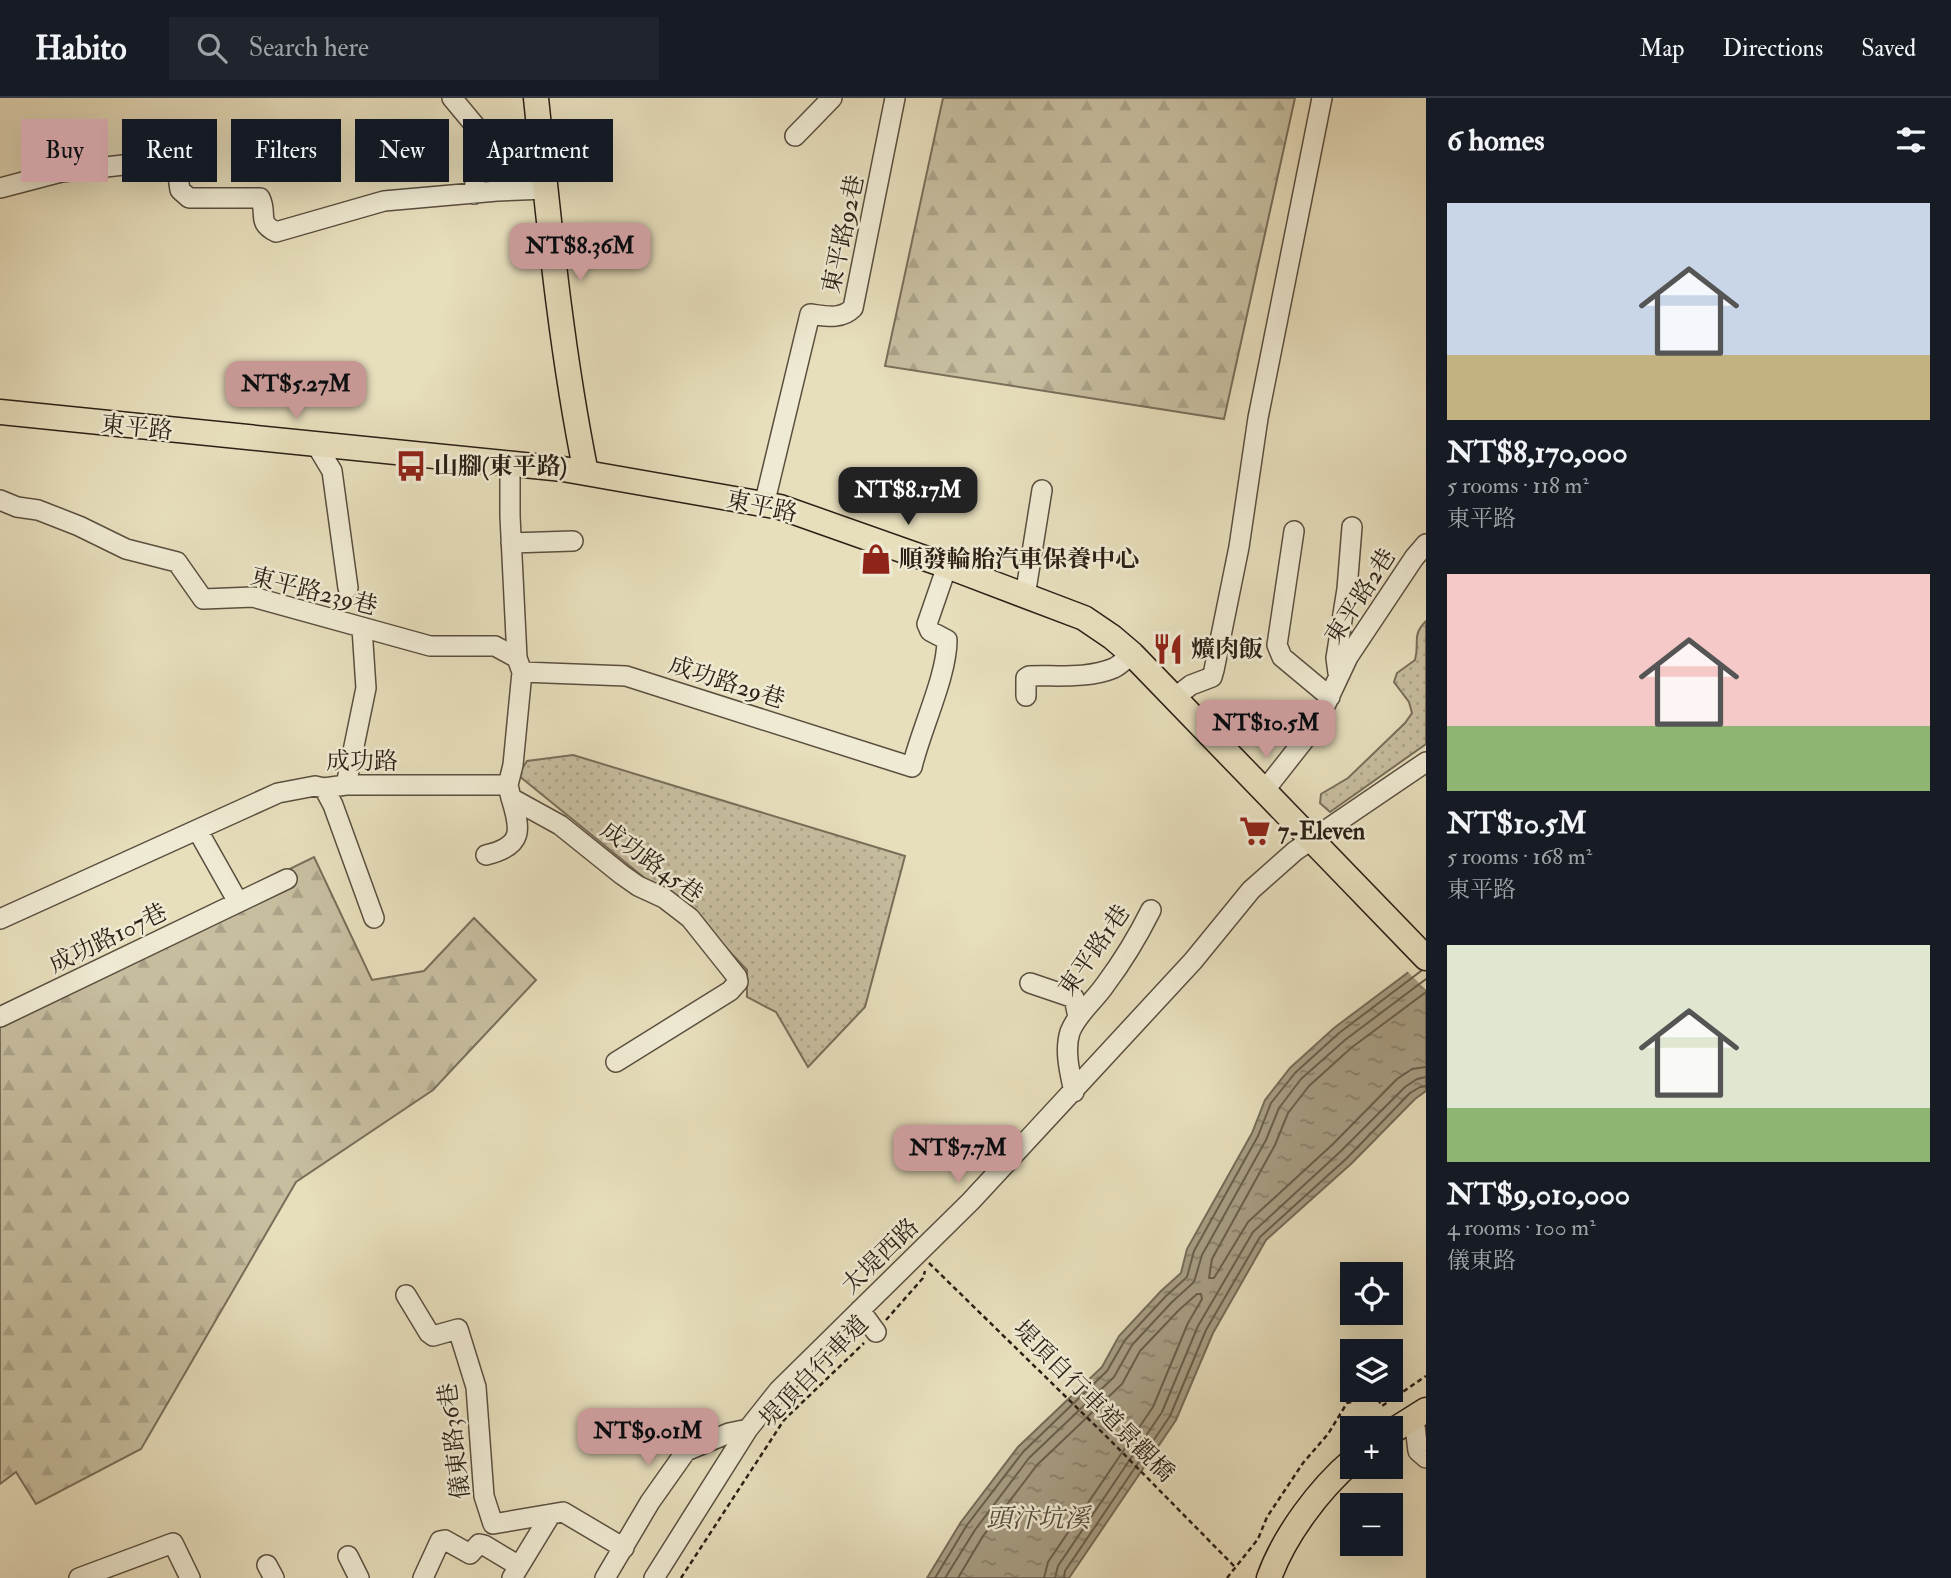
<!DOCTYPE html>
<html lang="en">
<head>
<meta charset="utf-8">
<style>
	:root { --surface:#171b24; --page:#20242c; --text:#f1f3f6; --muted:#9ea1a6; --line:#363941; --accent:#c59692 }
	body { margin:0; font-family:"IM FELL Double Pica","Noto Serif TC",serif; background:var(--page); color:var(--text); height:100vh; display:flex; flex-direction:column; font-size:26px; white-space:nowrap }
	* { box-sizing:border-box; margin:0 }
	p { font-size:23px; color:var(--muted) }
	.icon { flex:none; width:38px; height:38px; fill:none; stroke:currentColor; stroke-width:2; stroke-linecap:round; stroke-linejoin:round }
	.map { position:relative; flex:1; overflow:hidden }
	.sheet { display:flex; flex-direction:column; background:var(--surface); width:525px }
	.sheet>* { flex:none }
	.top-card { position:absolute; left:21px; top:21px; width:665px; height:63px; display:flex; gap:14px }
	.tools { position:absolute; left:1340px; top:1164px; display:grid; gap:14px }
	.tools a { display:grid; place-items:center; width:63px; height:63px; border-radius:0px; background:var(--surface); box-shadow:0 7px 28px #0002; font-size:35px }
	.price { position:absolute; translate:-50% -60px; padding:0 16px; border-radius:14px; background:var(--accent); color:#111; font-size:23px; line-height:46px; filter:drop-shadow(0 2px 4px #0008) }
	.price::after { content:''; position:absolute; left:50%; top:42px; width:21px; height:16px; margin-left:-10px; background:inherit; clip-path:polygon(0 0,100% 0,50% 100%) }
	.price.on { background:#222; color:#fff }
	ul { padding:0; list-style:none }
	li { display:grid; align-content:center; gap:14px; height:371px; padding:0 21px }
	li span { display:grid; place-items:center; height:217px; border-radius:0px; color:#555 }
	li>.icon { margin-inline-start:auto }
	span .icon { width:126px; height:126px; fill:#fffc; stroke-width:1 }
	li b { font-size:30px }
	h2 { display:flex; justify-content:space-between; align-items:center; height:84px; padding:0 21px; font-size:30px }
	.pill { padding:0 24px; border-radius:0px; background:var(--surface); box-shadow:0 7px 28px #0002; font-size:24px; line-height:63px }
	.pill.on { background:var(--accent); color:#111 }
	header { display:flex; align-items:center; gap:42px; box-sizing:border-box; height:98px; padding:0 35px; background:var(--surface); border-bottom:2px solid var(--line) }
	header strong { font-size:33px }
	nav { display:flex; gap:38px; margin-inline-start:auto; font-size:24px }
	.search { width:490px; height:63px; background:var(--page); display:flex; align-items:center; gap:18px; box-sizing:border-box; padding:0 24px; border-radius:0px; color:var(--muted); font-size:26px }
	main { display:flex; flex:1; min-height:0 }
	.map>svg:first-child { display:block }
</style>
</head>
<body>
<header>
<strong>Habito</strong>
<div class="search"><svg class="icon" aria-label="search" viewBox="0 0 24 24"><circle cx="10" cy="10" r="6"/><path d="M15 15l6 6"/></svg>Search here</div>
<nav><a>Map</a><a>Directions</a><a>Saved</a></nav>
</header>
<main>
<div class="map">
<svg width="1426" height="1480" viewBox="0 0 1426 1480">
	<defs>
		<pattern id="grass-dots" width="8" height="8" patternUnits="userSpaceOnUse" patternTransform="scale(1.75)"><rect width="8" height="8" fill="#c7bea0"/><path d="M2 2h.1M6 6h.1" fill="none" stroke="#aba389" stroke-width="1.8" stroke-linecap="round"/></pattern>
		<pattern id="forest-firs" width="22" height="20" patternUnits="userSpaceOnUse" patternTransform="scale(1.75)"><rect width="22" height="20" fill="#c7bea0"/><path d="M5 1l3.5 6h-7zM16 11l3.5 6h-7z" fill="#aba389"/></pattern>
		<pattern id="water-ripples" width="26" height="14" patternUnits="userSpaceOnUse" patternTransform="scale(1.75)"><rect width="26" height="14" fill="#a79d83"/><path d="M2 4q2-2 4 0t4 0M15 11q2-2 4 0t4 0" fill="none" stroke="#887f6a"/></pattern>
	</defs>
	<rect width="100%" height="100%" fill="#e7debc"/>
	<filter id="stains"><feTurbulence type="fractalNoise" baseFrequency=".00286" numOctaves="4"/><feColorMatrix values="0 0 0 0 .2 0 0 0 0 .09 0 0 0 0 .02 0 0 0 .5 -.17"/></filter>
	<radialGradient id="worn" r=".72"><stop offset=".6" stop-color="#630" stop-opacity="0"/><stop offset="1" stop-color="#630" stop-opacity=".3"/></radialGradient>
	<path fill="url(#grass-dots)" stroke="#796e5a" stroke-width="2" d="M 1426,523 L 1426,646 L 1330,714 L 1320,705 L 1321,696 L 1348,680 L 1405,625 L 1412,615 L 1409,604 L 1394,584 L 1397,575 L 1415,562 C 1420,544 1411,538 1426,523 Z
		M 573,657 L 905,758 L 865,909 L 808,969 L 776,914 L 747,899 L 747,872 L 712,835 L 518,677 L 527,663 Z"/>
	<path fill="url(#forest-firs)" stroke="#796e5a" stroke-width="2" d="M 943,0 L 1295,0 L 1224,321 L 885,268 Z
		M 314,759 L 372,882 L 424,873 L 474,820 L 536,882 L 433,992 L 296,1084 L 141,1351 L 36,1406 L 16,1374 L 0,1386 L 0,913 Z"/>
	<path fill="url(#water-ripples)" stroke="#756b57" stroke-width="2" d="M 1426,861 L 1426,993 L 1415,1001 L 1352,1065 L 1266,1142 L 1213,1235 L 1176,1322 L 1069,1480 L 927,1480 L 961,1424 L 1018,1349 L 1102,1269 L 1119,1238 L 1161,1193 L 1181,1175 L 1187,1151 L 1252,1035 L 1265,1002 L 1290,970 L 1334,930 Z"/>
	<path fill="#e7debc" d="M 1426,857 L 1426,892 L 1406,872 Z"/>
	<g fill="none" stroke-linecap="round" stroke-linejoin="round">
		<path stroke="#695e4c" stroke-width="2" d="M 1426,894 L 1351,950 L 1309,988 L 1288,1015 L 1275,1047 L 1212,1161 L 1209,1180 L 1214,1180 L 1248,1124 L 1333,1046 L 1397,981 L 1412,971 L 1426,969
			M 935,1480 L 967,1427 L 1023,1354 L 1107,1273 L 1125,1242 L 1166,1198 L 1187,1179 L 1194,1153 L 1258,1038 L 1271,1005 L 1295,975 L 1339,935 L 1421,873
			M 945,1480 L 975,1432 L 1029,1360 L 1114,1279 L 1132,1247 L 1172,1204 L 1194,1184 L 1202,1157 L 1266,1042 L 1279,1010 L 1301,981 L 1345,942 L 1426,881
			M 958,1480 L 983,1438 L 1037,1367 L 1122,1286 L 1140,1253 L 1179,1212 L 1197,1196 L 1201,1196 L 1202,1201 L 1188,1225 L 1153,1309 L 1048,1464 L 1044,1480
			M 1055,1480 L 1058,1468 L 1162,1314 L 1198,1228 L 1253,1134 L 1341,1053 L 1405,989 L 1417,981 L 1426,979
			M 1064,1480 L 1065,1473 L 1170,1318 L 1206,1232 L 1260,1139 L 1347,1060 L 1410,995 L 1420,989 L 1426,988"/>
		<defs>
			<path id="minor" d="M 452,0 L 477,30 L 478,50 L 474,96
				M 795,38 L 832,0
				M 0,90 L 61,74 L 168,62 L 176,64 L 180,92 L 189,100 L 260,100 C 268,116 256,124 276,134 L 384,103 L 497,93 L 546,91
				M 317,348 L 332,373 L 348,490
				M 0,402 L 17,409 L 38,412 L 79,428 L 126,451 L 177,464 L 203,501 L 253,499 L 430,548 L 495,548 L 517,560
				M 764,407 L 810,216 C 826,218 841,222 853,210 L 895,0
				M 1294,433 L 1277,547 L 1282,559 L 1330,599
				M 511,445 L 573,443
				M 1025,498 L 1042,392
				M 522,574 L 626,578 L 912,669 C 921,631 947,578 947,542 L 930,533 L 927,526 L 947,468
				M 1338,575 L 1336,560 L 1347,491 L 1352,429
				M 1026,598 L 1026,580 L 1029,578 C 1056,577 1088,581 1114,570 C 1120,567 1126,561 1132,556
				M 1174,600 L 1191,587 L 1212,579 L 1214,572 L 1239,449 L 1258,320 L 1322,0
				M 346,687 L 366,590 L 362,530
				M 508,687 L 511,700 L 560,727 L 621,776 L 638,788 L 664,800 L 690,820 L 737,879 L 738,884 L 730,893 L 616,964
				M 324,690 L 333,707 L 374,820
				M 1264,693 L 1316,627 L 1348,559 L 1414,460 L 1426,446
				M 198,733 L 238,804
				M 486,757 C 524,748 521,732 511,700
				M 0,821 L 278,695 L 315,688 L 324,690 L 346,687 L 508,687 L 513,667 L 522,574 L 517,560 L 510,418 L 510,365
				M 1030,885 L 1074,900 L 1078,919
				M 0,919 L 287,781
				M 1074,994 C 1070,975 1064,953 1070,934 C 1077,916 1094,903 1105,887 C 1123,863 1138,838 1151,812
				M 406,1197 L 429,1235 L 433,1238 L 458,1231 L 476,1289 L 484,1398 L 493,1426 L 563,1414 L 624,1450
				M 860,1212 L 876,1234
				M 1414,1320 L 1418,1353 L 1426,1360
				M 348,1458 L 359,1480
				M 267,1467 L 274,1480
				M 79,1480 L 173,1445 L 190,1480
				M 423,1480 L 440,1443 L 445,1442 L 470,1456 L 479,1446 L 484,1447 L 519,1468
				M 512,1480 L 551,1416
				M 605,1480 L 650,1404 L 686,1353 L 729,1335 L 748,1331
				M 654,1480 L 748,1331 L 779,1292 L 971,1103 L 1193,863 L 1251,792 L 1295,753 L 1426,664"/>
			<path id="major" d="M 536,0 C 549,125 561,252 586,375
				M 0,314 L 563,371 L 780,409 L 947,468 L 1084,520 L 1112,539 L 1132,556 L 1426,860
				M 1391,1334 L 1426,1312
				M 1269,1480 C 1284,1438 1319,1391 1353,1362"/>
		</defs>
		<use href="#minor" stroke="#5a4f3f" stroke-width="22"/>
		<use href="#major" stroke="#2b1f15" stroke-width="27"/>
		<path stroke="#2b1f15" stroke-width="2.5" stroke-dasharray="5 3.5" stroke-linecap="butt" d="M 929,1165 L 1110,1342 L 1236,1470
			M 886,1222 L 923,1180 L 925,1173
			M 681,1480 L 784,1322 L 864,1245
			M 1227,1480 L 1258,1441 L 1267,1419 L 1303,1365 L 1328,1336 L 1347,1305 L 1376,1298 L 1382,1308 L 1426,1278"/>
		<use href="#minor" stroke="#efead3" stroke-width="19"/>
		<use href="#major" stroke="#e7debc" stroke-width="24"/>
	</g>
	<defs>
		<symbol id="bus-bare" viewBox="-9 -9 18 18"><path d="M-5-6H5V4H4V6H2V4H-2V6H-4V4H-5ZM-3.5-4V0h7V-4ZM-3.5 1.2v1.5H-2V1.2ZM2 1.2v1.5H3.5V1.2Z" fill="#8f2418" stroke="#efead3" stroke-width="2.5" paint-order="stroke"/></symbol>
		<symbol id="shop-bare" viewBox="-9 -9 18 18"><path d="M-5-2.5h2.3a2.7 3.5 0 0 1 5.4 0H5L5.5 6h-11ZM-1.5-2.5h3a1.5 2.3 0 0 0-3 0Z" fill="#8f2418" stroke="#efead3" stroke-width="2.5" paint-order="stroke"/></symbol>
		<symbol id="restaurant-bare" viewBox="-9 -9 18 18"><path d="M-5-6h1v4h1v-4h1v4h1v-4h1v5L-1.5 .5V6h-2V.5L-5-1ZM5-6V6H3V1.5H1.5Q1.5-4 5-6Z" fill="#8f2418" stroke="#efead3" stroke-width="2.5" paint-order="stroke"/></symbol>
		<symbol id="supermarket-bare" viewBox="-9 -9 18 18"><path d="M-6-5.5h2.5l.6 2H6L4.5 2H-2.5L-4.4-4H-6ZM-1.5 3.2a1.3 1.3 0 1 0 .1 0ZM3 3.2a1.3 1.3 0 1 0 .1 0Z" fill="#8f2418" stroke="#efead3" stroke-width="2.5" paint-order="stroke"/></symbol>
	</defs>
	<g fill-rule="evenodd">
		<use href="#bus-bare" x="389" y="346" width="44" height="44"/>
		<use href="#shop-bare" x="854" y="439" width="44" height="44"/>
		<use href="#restaurant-bare" x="1146" y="529" width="44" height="44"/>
		<use href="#supermarket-bare" x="1233" y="711" width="44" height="44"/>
	</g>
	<g text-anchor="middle" stroke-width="5" stroke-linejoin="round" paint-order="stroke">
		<g font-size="24" fill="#2b1f15" stroke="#efead3">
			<text transform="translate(843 136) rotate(-78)" y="8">東平路92巷</text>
			<text transform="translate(137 329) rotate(6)" y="8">東平路</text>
			<text transform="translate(762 408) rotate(12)" y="8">東平路</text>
			<text transform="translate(314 493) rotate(14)" y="8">東平路239巷</text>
			<text transform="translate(1360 498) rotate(-57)" y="8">東平路2巷</text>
			<text transform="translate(727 584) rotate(18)" y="8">成功路29巷</text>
			<text x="362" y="671">成功路</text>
			<text transform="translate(652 764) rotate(36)" y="8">成功路45巷</text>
			<text transform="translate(108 840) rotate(-26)" y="8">成功路107巷</text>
			<text transform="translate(1094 852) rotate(-55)" y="8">東平路1巷</text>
			<text transform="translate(880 1158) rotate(-44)" y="8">太堤西路</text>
			<text transform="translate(814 1273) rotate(-46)" y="8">堤頂自行車道</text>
			<text transform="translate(1094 1303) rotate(45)" y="8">堤頂自行車道景觀橋</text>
			<text transform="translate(454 1343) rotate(-97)" y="8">儀東路36巷</text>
		</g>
		<g font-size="24" font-weight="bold" fill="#2b1f15" stroke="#efead3" text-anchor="start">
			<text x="434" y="376">山腳(東平路)</text>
			<text x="899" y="469">順發輪胎汽車保養中心</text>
			<text x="1191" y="559">爌肉飯</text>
			<text x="1278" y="741">7-Eleven</text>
		</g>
		<g font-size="26" font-style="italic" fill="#564b3c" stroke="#efead3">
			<text x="1038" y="1429">頭汴坑溪</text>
		</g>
	</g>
	<rect width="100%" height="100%" filter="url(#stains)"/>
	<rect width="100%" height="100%" fill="url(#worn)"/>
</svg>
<div class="tools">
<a><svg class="icon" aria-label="locate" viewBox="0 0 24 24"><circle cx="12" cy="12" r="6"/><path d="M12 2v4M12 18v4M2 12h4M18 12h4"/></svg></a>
<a><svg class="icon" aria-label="layers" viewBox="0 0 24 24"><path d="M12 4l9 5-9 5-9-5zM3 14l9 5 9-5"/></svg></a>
<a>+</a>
<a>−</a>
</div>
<b class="price" style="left:580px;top:185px">NT$8.36M</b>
<b class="price" style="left:296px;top:323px">NT$5.27M</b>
<b class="price on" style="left:908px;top:429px">NT$8.17M</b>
<b class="price" style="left:1266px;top:662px">NT$10.5M</b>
<b class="price" style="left:958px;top:1087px">NT$7.7M</b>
<b class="price" style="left:648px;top:1370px">NT$9.01M</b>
<div class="top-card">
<a class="pill on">Buy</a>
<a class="pill">Rent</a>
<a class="pill">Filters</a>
<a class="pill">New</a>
<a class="pill">Apartment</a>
</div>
</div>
<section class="sheet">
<h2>6 homes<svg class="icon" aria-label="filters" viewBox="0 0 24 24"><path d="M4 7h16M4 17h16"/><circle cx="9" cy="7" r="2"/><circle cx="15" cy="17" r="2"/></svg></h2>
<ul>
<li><span style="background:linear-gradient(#c9d6e8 70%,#c2b280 0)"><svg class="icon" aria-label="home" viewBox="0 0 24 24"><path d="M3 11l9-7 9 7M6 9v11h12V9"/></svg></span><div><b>NT$8,170,000</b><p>5 rooms · 118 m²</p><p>東平路</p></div></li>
<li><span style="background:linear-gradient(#f6c9c9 70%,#8fb573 0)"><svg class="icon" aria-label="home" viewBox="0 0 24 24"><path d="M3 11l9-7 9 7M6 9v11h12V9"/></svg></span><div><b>NT$10.5M</b><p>5 rooms · 168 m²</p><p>東平路</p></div></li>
<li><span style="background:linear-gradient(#dfe7d0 75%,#8fb573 0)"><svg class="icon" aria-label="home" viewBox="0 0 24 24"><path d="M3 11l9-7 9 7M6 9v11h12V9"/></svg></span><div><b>NT$9,010,000</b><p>4 rooms · 100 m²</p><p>儀東路</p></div></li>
</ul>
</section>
</main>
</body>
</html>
